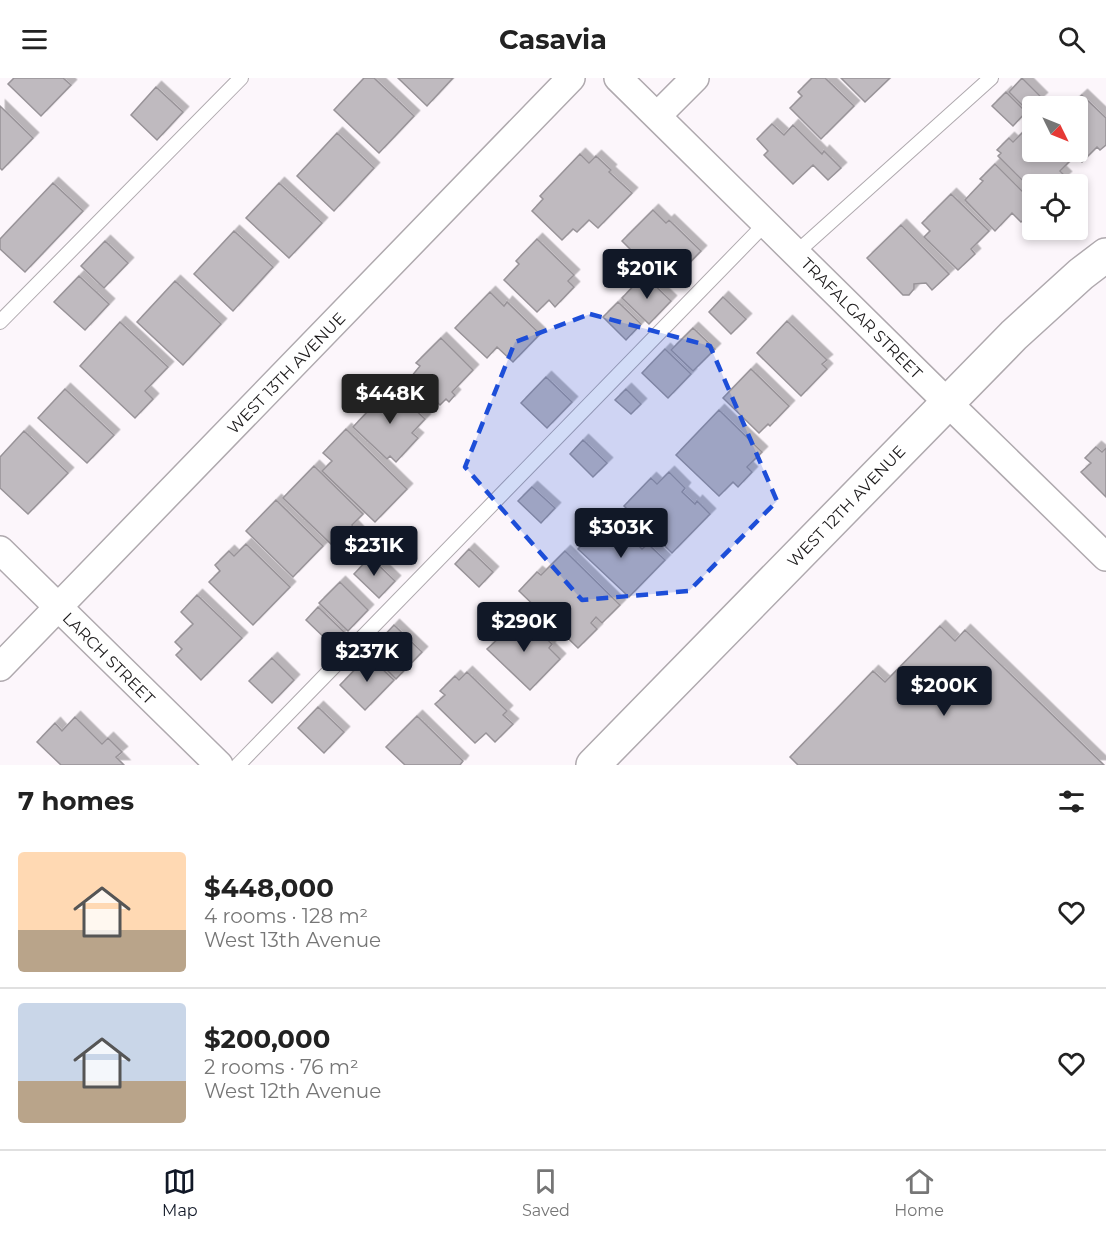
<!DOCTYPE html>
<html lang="en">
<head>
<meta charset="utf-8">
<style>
	:root { --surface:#fff; --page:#f2f2f2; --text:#222; --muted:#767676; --line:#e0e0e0; --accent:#111827 }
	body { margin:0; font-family:Montserrat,sans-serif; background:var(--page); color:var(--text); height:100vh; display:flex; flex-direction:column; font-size:22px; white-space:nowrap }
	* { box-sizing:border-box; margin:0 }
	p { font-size:20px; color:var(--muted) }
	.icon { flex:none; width:33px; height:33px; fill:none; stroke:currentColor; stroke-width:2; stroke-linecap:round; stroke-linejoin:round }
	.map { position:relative; height:687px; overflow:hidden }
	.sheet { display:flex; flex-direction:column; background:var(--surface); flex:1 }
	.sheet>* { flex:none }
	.needle { width:39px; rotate:133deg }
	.tools { position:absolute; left:1022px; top:18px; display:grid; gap:12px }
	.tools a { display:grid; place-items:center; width:66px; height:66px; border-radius:6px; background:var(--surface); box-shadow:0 3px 9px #0003; font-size:30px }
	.price { position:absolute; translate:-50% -51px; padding:0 14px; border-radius:6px; background:var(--accent); color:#fff; font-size:20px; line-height:39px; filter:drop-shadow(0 2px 3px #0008) }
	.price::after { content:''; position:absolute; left:50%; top:36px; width:18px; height:14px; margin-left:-9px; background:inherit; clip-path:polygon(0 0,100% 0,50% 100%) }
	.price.current { background:#222; color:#fff }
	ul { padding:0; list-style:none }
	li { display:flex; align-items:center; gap:18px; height:150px; padding:0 18px }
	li+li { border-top:2px solid var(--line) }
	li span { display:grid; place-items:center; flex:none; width:168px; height:120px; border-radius:6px; color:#555 }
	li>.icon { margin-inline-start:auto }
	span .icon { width:72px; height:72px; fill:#fffc; stroke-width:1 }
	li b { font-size:26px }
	h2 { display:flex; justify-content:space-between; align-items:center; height:72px; padding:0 18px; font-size:26px }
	header { display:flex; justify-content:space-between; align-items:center; height:78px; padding:0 18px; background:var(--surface); font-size:27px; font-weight:700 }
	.dock { display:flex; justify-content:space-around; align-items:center; height:84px; border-top:2px solid var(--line); background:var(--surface); font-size:16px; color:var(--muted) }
	.dock a { display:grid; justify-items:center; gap:3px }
	.dock .current { color:var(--accent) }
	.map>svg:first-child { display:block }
</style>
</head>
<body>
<header><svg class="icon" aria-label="menu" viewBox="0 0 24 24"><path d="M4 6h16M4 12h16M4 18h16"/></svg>Casavia<svg class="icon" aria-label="search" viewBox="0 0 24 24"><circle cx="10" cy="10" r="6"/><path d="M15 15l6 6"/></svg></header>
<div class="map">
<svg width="1106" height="687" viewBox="0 0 1106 687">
	<defs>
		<filter id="shadow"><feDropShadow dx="5.5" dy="-5.5" stdDeviation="0" flood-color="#0004"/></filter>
	</defs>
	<rect width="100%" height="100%" fill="#fcf6fb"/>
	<path fill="#bfbabf" stroke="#989398" stroke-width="1.5" filter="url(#shadow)" d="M 14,0 L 63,0 L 71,7 L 41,38 L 8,6 Z
		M 364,0 L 374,0 L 414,38 L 379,75 L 334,32 Z
		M 398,0 L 453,0 L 427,28 Z
		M 812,0 L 825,0 L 854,28 L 821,61 L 790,30 L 802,18 L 798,14 Z
		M 841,0 L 890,0 L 865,24 Z
		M 1022,0 L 1042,20 L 1028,33 L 1009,14 Z
		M 156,9 L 183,34 L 157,62 L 131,37 Z
		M 1006,14 L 1026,34 L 1013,48 L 992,28 Z
		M 1082,17 L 1106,40 L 1106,67 L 1100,72 L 1097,69 L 1082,84 L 1071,74 L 1077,74 L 1077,28 L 1070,28 Z
		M 0,28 L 33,60 L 2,92 L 0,90 Z
		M 1032,45 L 1032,74 L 1061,74 L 1070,83 L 1060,93 L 1066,99 L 1058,106 L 1032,106 L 1032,112 L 998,78 L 1001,75 L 997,72 L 1009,60 L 1013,64 Z
		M 772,46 L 784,57 L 793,47 L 822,76 L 824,73 L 841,90 L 828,102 L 813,87 L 793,106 L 764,77 L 768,73 L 757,61 Z
		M 337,55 L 374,90 L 334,133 L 297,98 Z
		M 580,76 L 589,85 L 596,78 L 611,92 L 609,94 L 632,115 L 598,150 L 589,142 L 577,154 L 573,151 L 562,162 L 532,133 L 543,121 L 540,118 Z
		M 995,86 L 1032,123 L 1032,134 L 1021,144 L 1012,135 L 995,153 L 965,122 L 983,103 L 980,101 Z
		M 53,105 L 83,133 L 25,194 L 0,171 L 0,161 Z
		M 279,105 L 322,145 L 289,180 L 246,140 Z
		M 951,116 L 989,153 L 971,171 L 975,176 L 958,192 L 924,159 L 930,153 L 922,145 Z
		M 653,132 L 666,145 L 669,142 L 701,173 L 667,208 L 622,163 Z
		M 901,147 L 949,196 L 932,212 L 926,205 L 914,206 L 914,211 L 909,217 L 903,217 L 867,180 Z
		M 234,153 L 273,189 L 233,233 L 194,196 Z
		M 537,161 L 574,197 L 568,203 L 574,209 L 555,229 L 549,222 L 537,234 L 504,202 L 519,186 L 516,183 Z
		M 105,163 L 128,185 L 104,210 L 81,188 Z
		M 644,197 L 671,223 L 649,246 L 622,220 Z
		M 79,198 L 109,226 L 85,252 L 54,224 Z
		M 175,203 L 221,246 L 183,287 L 137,244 Z
		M 490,214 L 504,228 L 507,224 L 540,256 L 513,284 L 497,269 L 487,280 L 455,250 Z
		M 723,219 L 746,241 L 731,256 L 709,234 Z
		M 618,224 L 641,246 L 626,262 L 603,239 Z
		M 787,243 L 827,282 L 822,286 L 827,291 L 801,318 L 757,275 Z
		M 120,244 L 168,289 L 145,313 L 153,321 L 135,340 L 80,288 Z
		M 693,250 L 715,271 L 693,293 L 671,272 Z
		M 441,260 L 473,292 L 452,314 L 455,317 L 449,324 L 446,321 L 440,327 L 411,299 L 420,288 L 416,285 Z
		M 665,271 L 691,296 L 668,320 L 642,295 Z
		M 751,291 L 789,328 L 770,348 L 768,346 L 759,355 L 723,320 Z
		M 546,299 L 572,324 L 547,350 L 521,325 Z
		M 391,309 L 425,341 L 412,355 L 418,360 L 396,384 L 390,378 L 387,381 L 353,349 L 369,332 L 367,330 L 376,321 L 378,323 Z
		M 65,311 L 114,357 L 87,385 L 38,340 Z
		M 626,311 L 641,326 L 631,336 L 615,322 Z
		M 719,332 L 762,374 L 747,389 L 752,394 L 738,409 L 733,404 L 719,418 L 676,377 Z
		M 346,351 L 407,411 L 375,444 L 322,393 L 332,383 L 323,375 Z
		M 24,353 L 68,395 L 28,436 L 0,410 L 0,379 Z
		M 583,362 L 607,385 L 593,399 L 570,376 Z
		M 1096,369 L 1102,374 L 1106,370 L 1106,419 L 1081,394 L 1091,385 L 1085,380 Z
		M 314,388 L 363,436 L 352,447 L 360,456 L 348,468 L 340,459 L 332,467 L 283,420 Z
		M 669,394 L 685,410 L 682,414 L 695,426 L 697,423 L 710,436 L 672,475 L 624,428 L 651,400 L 657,406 Z
		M 532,409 L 555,430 L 541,445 L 518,423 Z
		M 276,422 L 323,468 L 293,499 L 246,453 Z
		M 600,448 L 609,457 L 618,448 L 642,471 L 648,466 L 665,482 L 629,519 L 578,471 Z
		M 246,466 L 290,509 L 253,547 L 209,504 L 220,493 L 215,487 L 229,473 L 234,478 Z
		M 469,471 L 493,494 L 479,509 L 455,486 Z
		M 565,473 L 620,527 L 602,545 L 596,539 L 591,545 L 597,551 L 578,570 L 519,513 L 537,494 L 541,497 Z
		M 370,479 L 395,503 L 379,520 L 354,496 Z
		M 340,504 L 368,532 L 348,553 L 319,525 Z
		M 197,517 L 242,560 L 201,602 L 176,577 L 182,571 L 175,564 L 193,546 L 181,534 Z
		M 318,529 L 344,554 L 332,567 L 306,542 Z
		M 518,540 L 534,555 L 537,552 L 552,566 L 549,570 L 560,581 L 530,612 L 487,571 L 500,559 L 495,554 L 505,545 L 509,549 Z
		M 394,547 L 422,574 L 396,601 L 369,574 Z
		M 940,548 L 955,563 L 965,552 L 1104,687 L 798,687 L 790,679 L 873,593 L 885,604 Z
		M 368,578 L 394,602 L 365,632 L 340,607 Z
		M 272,580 L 294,602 L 272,625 L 249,603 Z
		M 467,594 L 507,633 L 503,637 L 513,646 L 495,664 L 486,655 L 475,665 L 435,626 L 445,617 L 440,613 L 455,598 L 459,602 Z
		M 318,629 L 344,654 L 324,675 L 298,650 Z
		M 417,638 L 463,683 L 460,687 L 405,687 L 386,669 Z
		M 75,639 L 102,666 L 108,660 L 122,674 L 116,679 L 124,687 L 61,687 L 37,664 L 55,645 L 62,653 Z"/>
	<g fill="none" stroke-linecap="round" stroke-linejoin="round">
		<defs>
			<path id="service" d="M 796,175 L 991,0
				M 0,244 L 241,0
				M 238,687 L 766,145"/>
			<path id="minor" d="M 618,0 L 947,324 L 1106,479
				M 657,38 L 695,0
				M 0,472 L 219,687
				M 0,589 L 571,0"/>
			<path id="tertiary" d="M 593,687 L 1014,257 L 1081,196 L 1106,177"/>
		</defs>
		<use href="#service" stroke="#afa9ae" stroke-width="16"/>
		<use href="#minor" stroke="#afa9ae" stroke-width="30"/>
		<use href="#tertiary" stroke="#afa9ae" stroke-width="36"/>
		<use href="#service" stroke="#fff" stroke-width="14"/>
		<use href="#minor" stroke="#fff" stroke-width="27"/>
		<use href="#tertiary" stroke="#fff" stroke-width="33"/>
	</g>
	<path fill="#1d4ed8" fill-opacity="0.2" stroke="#1d4ed8" stroke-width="4.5" stroke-dasharray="12 8" stroke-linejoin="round" d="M 590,236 L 710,268 L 777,423 L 689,513 L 582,522 L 465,389 L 515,264 Z"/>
	<g text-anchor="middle" stroke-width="6" stroke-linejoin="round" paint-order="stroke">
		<g font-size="16" fill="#1a1819" stroke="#fff">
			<text transform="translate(862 240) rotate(45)" y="6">TRAFALGAR STREET</text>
			<text transform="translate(286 295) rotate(-46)" y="6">WEST 13TH AVENUE</text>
			<text transform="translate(846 428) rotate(-46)" y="6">WEST 12TH AVENUE</text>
			<text transform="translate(109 580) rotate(45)" y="6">LARCH STREET</text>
		</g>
	</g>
</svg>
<div class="tools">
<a><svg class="needle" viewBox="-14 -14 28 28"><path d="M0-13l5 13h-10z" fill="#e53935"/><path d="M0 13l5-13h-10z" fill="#767676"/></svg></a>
<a><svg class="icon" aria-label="locate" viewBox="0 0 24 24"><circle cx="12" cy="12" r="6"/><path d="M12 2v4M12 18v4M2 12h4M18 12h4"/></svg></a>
</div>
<b class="price" style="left:647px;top:222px">$201K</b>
<b class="price current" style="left:390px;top:347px">$448K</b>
<b class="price" style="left:621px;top:481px">$303K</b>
<b class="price" style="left:374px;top:499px">$231K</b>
<b class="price" style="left:524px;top:575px">$290K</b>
<b class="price" style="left:367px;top:605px">$237K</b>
<b class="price" style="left:944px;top:639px">$200K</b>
</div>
<section class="sheet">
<h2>7 homes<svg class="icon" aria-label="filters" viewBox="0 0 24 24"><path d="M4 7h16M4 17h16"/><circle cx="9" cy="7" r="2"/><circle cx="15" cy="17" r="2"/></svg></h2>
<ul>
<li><span style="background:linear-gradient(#ffd9b3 65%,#b9a48a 0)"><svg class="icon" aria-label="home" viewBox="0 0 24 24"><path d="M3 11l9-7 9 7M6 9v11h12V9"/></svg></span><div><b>$448,000</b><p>4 rooms · 128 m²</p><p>West 13th Avenue</p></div><svg class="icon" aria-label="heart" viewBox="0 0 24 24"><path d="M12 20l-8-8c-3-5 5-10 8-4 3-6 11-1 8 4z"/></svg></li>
<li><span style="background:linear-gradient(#c9d6e8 65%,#b9a48a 0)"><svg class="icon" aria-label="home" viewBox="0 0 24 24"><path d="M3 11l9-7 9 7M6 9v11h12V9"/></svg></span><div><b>$200,000</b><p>2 rooms · 76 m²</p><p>West 12th Avenue</p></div><svg class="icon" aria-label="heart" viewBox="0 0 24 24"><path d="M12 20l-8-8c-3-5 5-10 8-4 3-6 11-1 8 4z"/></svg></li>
</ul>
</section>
<nav class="dock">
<a class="current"><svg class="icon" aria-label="map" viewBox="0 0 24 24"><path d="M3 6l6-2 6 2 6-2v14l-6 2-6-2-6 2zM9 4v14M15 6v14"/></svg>Map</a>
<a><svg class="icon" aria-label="saved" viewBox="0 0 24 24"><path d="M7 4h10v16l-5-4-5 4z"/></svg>Saved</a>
<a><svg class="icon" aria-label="home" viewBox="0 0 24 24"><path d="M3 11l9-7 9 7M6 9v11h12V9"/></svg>Home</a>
</nav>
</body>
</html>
